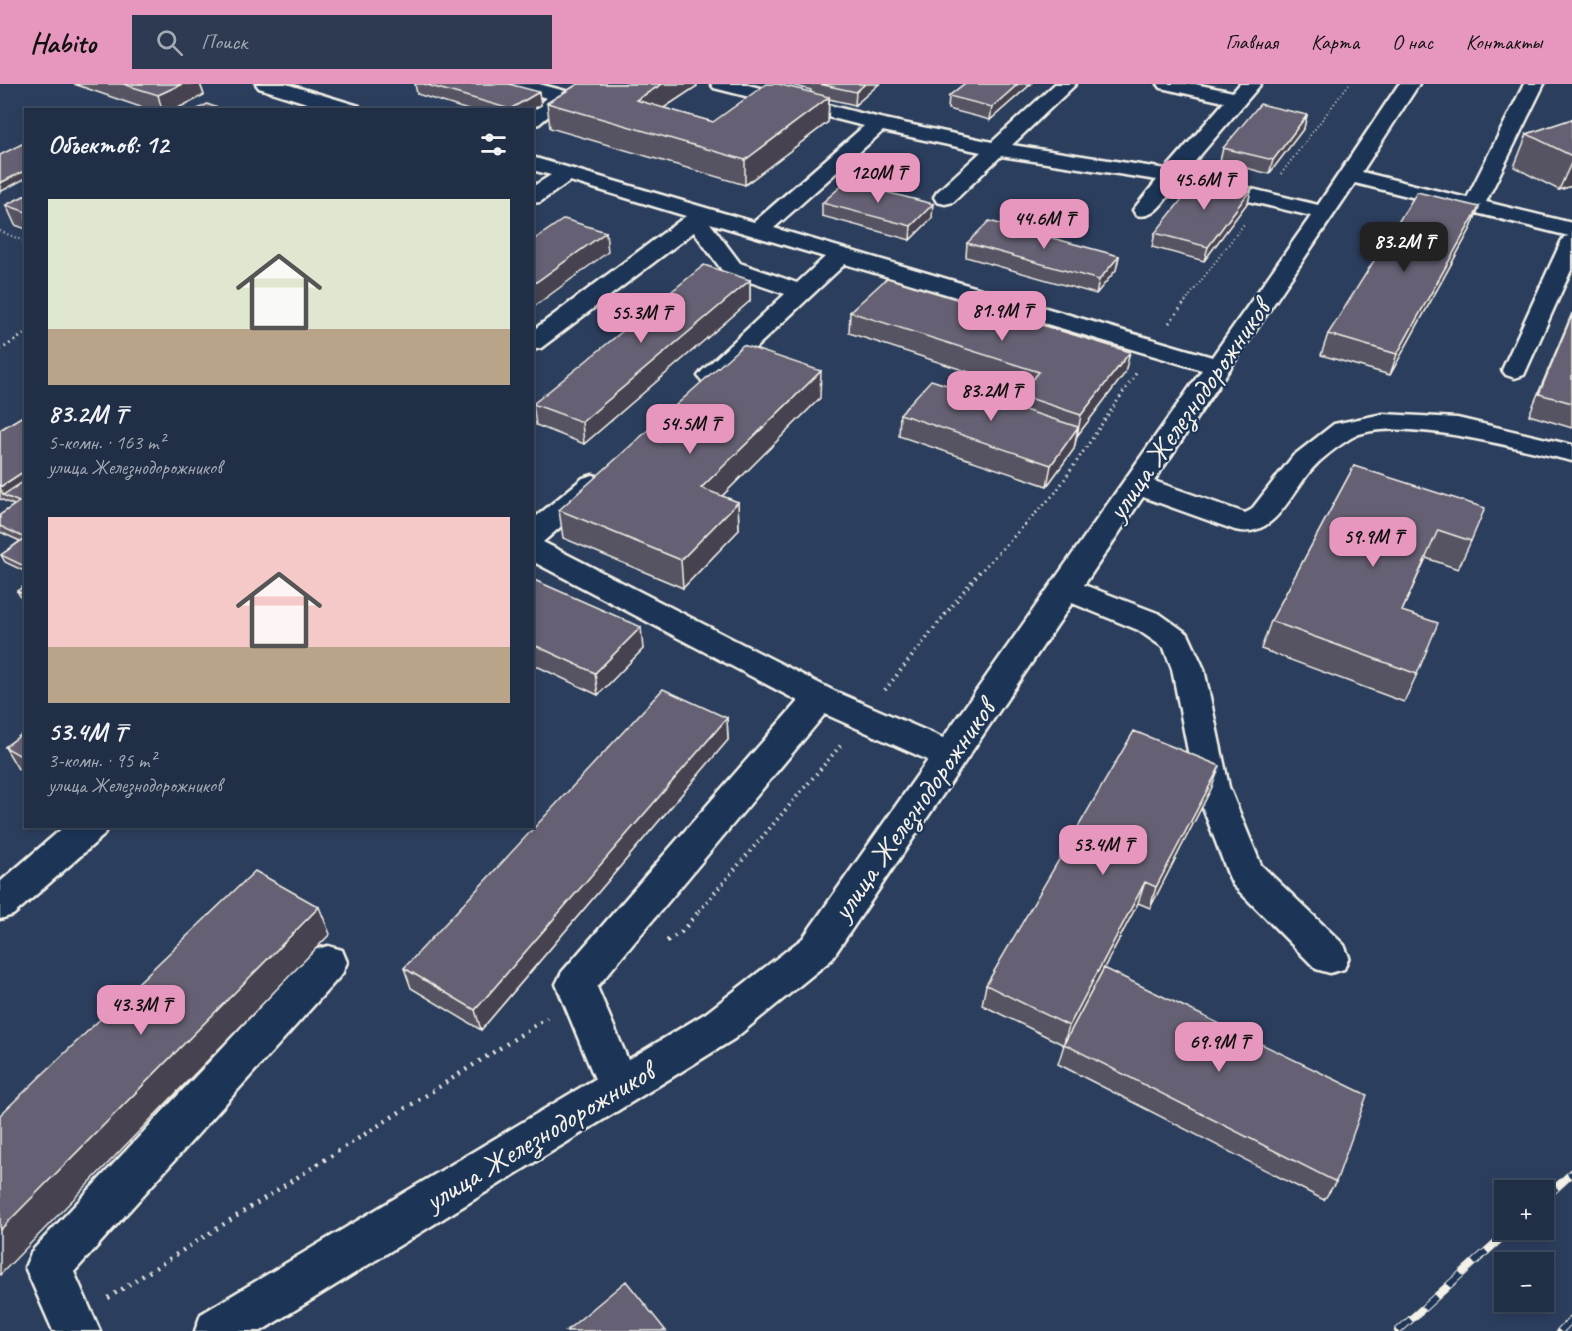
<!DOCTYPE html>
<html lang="ru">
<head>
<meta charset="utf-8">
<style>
	:root { --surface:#202e46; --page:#2d3a51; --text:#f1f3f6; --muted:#a2a8b3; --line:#3d4a5f; --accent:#e797bd }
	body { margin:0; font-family:Caveat,sans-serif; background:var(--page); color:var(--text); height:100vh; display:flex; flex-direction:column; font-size:22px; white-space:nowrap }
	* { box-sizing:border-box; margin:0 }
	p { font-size:20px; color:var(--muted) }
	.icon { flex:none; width:33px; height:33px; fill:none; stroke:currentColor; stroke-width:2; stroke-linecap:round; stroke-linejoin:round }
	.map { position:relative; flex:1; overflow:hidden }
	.sheet { position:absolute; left:24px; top:24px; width:510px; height:720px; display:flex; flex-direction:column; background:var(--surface); border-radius:0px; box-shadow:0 3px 9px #0003,0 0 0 2px var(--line) }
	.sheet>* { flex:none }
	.controls { position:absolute; left:1494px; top:1096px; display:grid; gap:12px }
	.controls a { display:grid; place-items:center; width:60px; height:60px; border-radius:0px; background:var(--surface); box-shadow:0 3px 9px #0003,0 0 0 2px var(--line); font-size:30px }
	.price { position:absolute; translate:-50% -51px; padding:0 14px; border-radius:12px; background:var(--accent); color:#111; font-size:20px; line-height:39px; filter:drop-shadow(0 2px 3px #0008) }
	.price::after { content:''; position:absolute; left:50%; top:36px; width:18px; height:14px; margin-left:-9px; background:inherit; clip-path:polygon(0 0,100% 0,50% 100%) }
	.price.active { background:#222; color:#fff }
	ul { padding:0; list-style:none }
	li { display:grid; align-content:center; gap:12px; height:318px; padding:0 24px }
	li span { display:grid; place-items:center; height:186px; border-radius:0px; color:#555 }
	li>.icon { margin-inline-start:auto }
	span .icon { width:108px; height:108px; fill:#fffc; stroke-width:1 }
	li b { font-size:26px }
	h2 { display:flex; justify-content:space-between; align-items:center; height:72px; padding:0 24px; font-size:26px }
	header { display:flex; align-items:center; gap:36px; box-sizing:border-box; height:84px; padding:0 30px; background:var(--accent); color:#111 }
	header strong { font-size:28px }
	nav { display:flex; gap:33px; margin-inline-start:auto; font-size:21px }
	.search { width:420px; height:54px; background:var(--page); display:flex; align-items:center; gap:15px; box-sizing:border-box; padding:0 21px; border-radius:0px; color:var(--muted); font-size:22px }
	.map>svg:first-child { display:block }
</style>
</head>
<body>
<header>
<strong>Habito</strong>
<div class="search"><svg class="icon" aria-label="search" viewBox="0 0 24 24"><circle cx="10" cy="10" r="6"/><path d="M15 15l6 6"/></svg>Поиск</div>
<nav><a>Главная</a><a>Карта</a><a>О нас</a><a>Контакты</a></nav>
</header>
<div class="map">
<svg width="1572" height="1247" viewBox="0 0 1572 1247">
	<rect width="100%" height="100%" fill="#2b3e5d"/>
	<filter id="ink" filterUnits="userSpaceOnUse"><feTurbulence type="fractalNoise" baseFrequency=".0167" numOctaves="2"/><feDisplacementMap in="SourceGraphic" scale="12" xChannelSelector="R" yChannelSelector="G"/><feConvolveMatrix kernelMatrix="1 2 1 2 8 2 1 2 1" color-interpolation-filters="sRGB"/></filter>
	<g filter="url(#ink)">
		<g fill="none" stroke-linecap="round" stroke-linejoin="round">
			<defs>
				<path id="minor" d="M 256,0 L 286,0 L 359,22 L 362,26 L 329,26 L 259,4 Z
					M 506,0 L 539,0 L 569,8 L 572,12 L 539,40 L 532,42 L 532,26 L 547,14 L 509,4 Z
					M 711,0 L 744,0 L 880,34 L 992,58 L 1055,0 L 1076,0 L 1012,61 L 1166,85 L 1224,18 L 1161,4 L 1158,0 L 1195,0 L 1233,8 L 1240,0 L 1261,0 L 1185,89 L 1318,121 L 1399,0 L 1419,0 L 1362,88 L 1467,114 L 1524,0 L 1544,0 L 1486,118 L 1572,139 L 1572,184 L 1524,291 L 1515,294 L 1506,291 L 1502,286 L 1561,158 L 1564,153 L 1569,152 L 1355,99 L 1154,397 L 1245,429 L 1251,426 L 1293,372 L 1334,340 L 1344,338 L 1383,330 L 1457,334 L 1572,361 L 1572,377 C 1526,366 1391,329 1351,354 C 1338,362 1322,374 1312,385 C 1290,410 1274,456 1235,446 L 1143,413 L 1084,501 L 1160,530 L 1188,550 L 1204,585 L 1229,703 L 1261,781 L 1344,861 L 1349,873 L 1344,885 L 1330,889 L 1316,885 L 1233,801 L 1228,790 L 1195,703 L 1172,585 L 1164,564 L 1138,546 L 1072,519 L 831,876 L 734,955 L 261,1247 L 195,1247 L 201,1230 L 595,995 L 556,900 L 562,888 L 798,617 L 532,477 L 532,436 L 583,394 L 593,391 L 603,394 L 607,400 L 603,406 L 543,458 L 832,606 L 943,654 L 1202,286 L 845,180 L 720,297 L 711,300 L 702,297 L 698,292 L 702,287 L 785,210 L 724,189 L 694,148 L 541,264 L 532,266 L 532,247 L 686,132 L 570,97 L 540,118 L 532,119 L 532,103 L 551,91 L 532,86 L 532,73 L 754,138 L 864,42 L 714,4 ZM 883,47 L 981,68 L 937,108 L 934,113 L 937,118 L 945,120 L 953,118 L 1001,72 L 1157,96 L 1133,126 L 1136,131 C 1156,136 1166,113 1177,100 L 1311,132 L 1212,273 L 774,144 ZM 710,139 L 825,173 L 797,199 L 740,179 ZM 825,630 L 928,676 L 803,854 L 706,929 L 628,976 L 597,903 Z
					M 65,742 L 108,742 L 103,752 L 13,831 L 0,835 L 0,798 Z
					M 328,862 L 342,866 L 347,878 L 342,890 L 74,1188 L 100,1247 L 53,1247 L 25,1183 L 32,1167 L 314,866 Z"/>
			</defs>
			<use href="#minor" stroke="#f4f1e8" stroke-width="5"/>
			<path stroke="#f4f1e8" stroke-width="2" stroke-dasharray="1 3" stroke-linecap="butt" d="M 1281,90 L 1349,0
				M 0,147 L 26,158
				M 1185,218 L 1244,140"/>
			<path stroke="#f4f1e8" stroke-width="3" stroke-dasharray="1.5 4" stroke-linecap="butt" d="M 1169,239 L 1186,217
				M 0,266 L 26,249
				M 979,489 L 1056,408 L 1137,288"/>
			<path stroke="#f4f1e8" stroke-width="4" stroke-dasharray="1.5 4.5" stroke-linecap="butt" d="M 885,606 L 980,487
				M 699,827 L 841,661"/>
			<path stroke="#f4f1e8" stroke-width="4.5" stroke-dasharray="2 6" stroke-linecap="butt" d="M 667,857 L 681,848 L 701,825
				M 108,1214 L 547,934"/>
			<use href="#minor" fill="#1d3557" fill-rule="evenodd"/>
			<defs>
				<path id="rail" d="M 1544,1115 L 1572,1089
					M 1398,1247 L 1510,1146
					M 1560,1247 L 1572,1235"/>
			</defs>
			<use href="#rail" stroke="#f4f1e8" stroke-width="8"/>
			<use href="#rail" stroke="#1d3557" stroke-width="6" stroke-dasharray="17" stroke-linecap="butt"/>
		</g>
		<path fill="#575363" stroke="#f4f1e8" stroke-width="1.5" d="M 74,0 L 200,0 L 204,11 L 174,26 L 149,26 Z
			M 415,0 L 509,0 L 541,21 L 532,26 L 468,26 L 417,10 Z
			M 578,0 L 696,0 L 697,2 L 664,24 L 713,38 L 811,9 L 811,6 L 788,0 L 879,0 L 855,21 L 829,15 L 828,38 L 745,101 L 550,44 L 547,19 Z
			M 964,0 L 1031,0 L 990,36 L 948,25 L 949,12 Z
			M 1307,31 L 1304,44 L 1269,90 L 1220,77 L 1223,64 Z
			M 1572,35 L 1572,102 L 1559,106 L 1514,83 L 1527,50 Z
			M 1252,104 L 1248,118 L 1204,177 L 1152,163 L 1155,149 Z
			M 26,111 L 26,145 L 15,141 L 6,121 Z
			M 822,119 L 932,134 L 910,156 L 822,132 Z
			M 1479,123 L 1471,144 L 1390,291 L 1321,271 L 1328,250 Z
			M 967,159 L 1119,172 L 1116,186 L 1096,210 L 966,173 Z
			M 750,196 L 750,217 L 584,360 L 536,341 L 533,320 Z
			M 850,228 L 1125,289 L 1077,352 L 1074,365 L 1047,402 L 899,352 L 900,330 L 1018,324 L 1020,311 L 1024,306 L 849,249 Z
			M 1572,229 L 1572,344 L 1529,331 Z
			M 820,314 L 722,412 L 738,418 L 739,446 L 683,504 L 563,454 L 559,426 Z
			M 26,330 L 26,488 L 5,478 L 1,471 L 20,457 L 0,448 L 0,431 L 14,421 L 0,415 L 0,346 Z
			M 1354,382 L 1471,457 L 1458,485 L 1426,474 L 1402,527 L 1417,590 L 1404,618 L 1261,565 L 1271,537 Z
			M 532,495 L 643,565 L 598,611 L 532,580 Z
			M 26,501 L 26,522 L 17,507 Z
			M 727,634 L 728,656 L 481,946 L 411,904 L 404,884 Z
			M 26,647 L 26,689 L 18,685 L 5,663 Z
			M 1212,703 L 1150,824 L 1138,819 L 1104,884 L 1336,1098 L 1324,1116 L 1058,980 L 1064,961 L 982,921 L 986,901 Z"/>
		<path fill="#474350" stroke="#f4f1e8" stroke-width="1.5" d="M 182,0 L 200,0 L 204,11 L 174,26 L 162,26 L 158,11 Z
			M 662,0 L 696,0 L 697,2 L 638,41 L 636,16 Z
			M 865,0 L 879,0 L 855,21 L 856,8 Z
			M 1018,0 L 1031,0 L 990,36 L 992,23 Z
			M 539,8 L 541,21 L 532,26 L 510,25 Z
			M 829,13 L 828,38 L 745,101 L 745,76 Z
			M 1307,31 L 1304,44 L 1269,90 L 1273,76 Z
			M 1572,77 L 1572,102 L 1559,106 Z
			M 26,86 L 26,94 L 0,108 L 0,99 Z
			M 1252,104 L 1248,118 L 1204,177 L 1208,163 Z
			M 933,120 L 932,134 L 910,156 L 911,142 Z
			M 1479,123 L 1471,144 L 1390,291 L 1397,270 Z
			M 606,148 L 608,168 L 532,224 L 532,201 Z
			M 1119,172 L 1116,186 L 1096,210 L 1099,196 Z
			M 750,196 L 750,217 L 584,360 L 582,338 Z
			M 1130,268 L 1125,289 L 1077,352 L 1081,331 Z
			M 821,287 L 820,314 L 703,431 L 701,404 Z
			M 1078,343 L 1074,365 L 1047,402 L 1051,381 Z
			M 26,386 L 26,406 L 3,411 L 0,403 Z
			M 738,418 L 739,446 L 683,504 L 681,476 Z
			M 641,543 L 643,565 L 598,611 L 595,589 Z
			M 727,634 L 728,656 L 481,946 L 475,926 Z
			M 1220,682 L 1212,703 L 1150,824 L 1156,803 Z
			M 1145,798 L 1138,819 L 1063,962 L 1069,942 Z
			M 319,823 L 330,850 L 0,1191 L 0,1146 Z"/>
		<path fill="#656073" stroke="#f4f1e8" stroke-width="1.5" d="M 123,0 L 182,0 L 158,11 Z
			M 424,0 L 509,0 L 539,8 L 510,25 Z
			M 578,0 L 662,0 L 636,16 L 713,38 L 766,0 L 778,0 L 829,13 L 745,76 L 547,19 Z
			M 819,0 L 865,0 L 856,8 Z
			M 964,0 L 1018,0 L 992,23 L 949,12 Z
			M 207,20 L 223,26 L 196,26 Z
			M 1260,20 L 1307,31 L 1273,76 L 1223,64 Z
			M 1572,35 L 1572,72 L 1527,50 Z
			M 26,58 L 26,86 L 0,99 L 0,71 Z
			M 1201,91 L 1252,104 L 1208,163 L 1155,149 Z
			M 846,98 L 933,120 L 911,142 L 822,119 Z
			M 1417,108 L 1479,123 L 1397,270 L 1328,250 Z
			M 26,111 L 26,128 L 6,121 Z
			M 564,135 L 606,148 L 532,201 L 532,157 Z
			M 989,137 L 1119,172 L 1099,196 L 967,159 Z
			M 704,181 L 750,196 L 582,338 L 533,320 Z
			M 887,194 L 1130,268 L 1081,331 L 1020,311 L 1039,288 L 850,228 Z
			M 1572,231 L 1572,319 L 1539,310 Z
			M 743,261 L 821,287 L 701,404 L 738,418 L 681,476 L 559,426 Z
			M 931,296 L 1078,343 L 1051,381 L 900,330 Z
			M 26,330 L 26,386 L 0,403 L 0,346 Z
			M 1354,382 L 1485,424 L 1471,457 L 1438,446 L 1402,527 L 1438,539 L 1417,590 L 1271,537 Z
			M 26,396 L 26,483 L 1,471 L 25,454 L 0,442 L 0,431 L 19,418 L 3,411 Z
			M 532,495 L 641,543 L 595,589 L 532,560 Z
			M 26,501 L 26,511 L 17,507 Z
			M 663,605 L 727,634 L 475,926 L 404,884 Z
			M 26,647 L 26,675 L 5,663 Z
			M 1134,647 L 1220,682 L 1156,803 L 1145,798 L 1069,942 L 986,901 Z
			M 255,787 L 319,823 L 0,1146 L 0,1031 Z
			M 1104,884 L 1367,1011 L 1336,1098 L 1064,960 Z
			M 626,1197 L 666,1247 L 566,1247 Z"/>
	</g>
	<g text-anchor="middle" stroke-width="5" stroke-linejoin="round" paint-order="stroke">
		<g font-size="30" fill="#f4f1e8" stroke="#1d3557">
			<text transform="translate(1188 326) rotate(-55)" y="10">улица Железнодорожников</text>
			<text transform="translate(913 726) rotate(-55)" y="10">улица Железнодорожников</text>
			<text transform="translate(539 1052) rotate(-31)" y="10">улица Железнодорожников</text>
		</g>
	</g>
</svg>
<div class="controls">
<a>+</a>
<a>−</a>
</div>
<b class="price" style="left:878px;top:120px">120M ₸</b>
<b class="price" style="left:1204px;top:127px">45.6M ₸</b>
<b class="price" style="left:1044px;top:166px">44.6M ₸</b>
<b class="price active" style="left:1404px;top:189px">83.2M ₸</b>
<b class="price" style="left:1002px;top:258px">81.9M ₸</b>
<b class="price" style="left:641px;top:260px">55.3M ₸</b>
<b class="price" style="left:991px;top:338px">83.2M ₸</b>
<b class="price" style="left:690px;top:371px">54.5M ₸</b>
<b class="price" style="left:1373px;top:484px">59.9M ₸</b>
<b class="price" style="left:1103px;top:792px">53.4M ₸</b>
<b class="price" style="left:141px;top:952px">43.3M ₸</b>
<b class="price" style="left:1219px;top:989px">69.9M ₸</b>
<section class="sheet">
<h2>Объектов: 12<svg class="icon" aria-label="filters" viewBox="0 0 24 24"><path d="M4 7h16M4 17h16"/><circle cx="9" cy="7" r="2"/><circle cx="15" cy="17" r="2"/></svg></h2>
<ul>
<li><span style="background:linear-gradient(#dfe7d0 70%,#b9a48a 0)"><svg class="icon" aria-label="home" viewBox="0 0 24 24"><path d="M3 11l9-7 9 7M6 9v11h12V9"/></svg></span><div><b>83.2M ₸</b><p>5-комн. · 163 m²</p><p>улица Железнодорожников</p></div></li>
<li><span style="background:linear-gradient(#f6c9c9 70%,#b9a48a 0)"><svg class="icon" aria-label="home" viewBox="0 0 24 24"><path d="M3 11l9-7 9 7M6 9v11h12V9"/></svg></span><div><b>53.4M ₸</b><p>3-комн. · 95 m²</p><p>улица Железнодорожников</p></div></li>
</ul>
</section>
</div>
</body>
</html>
